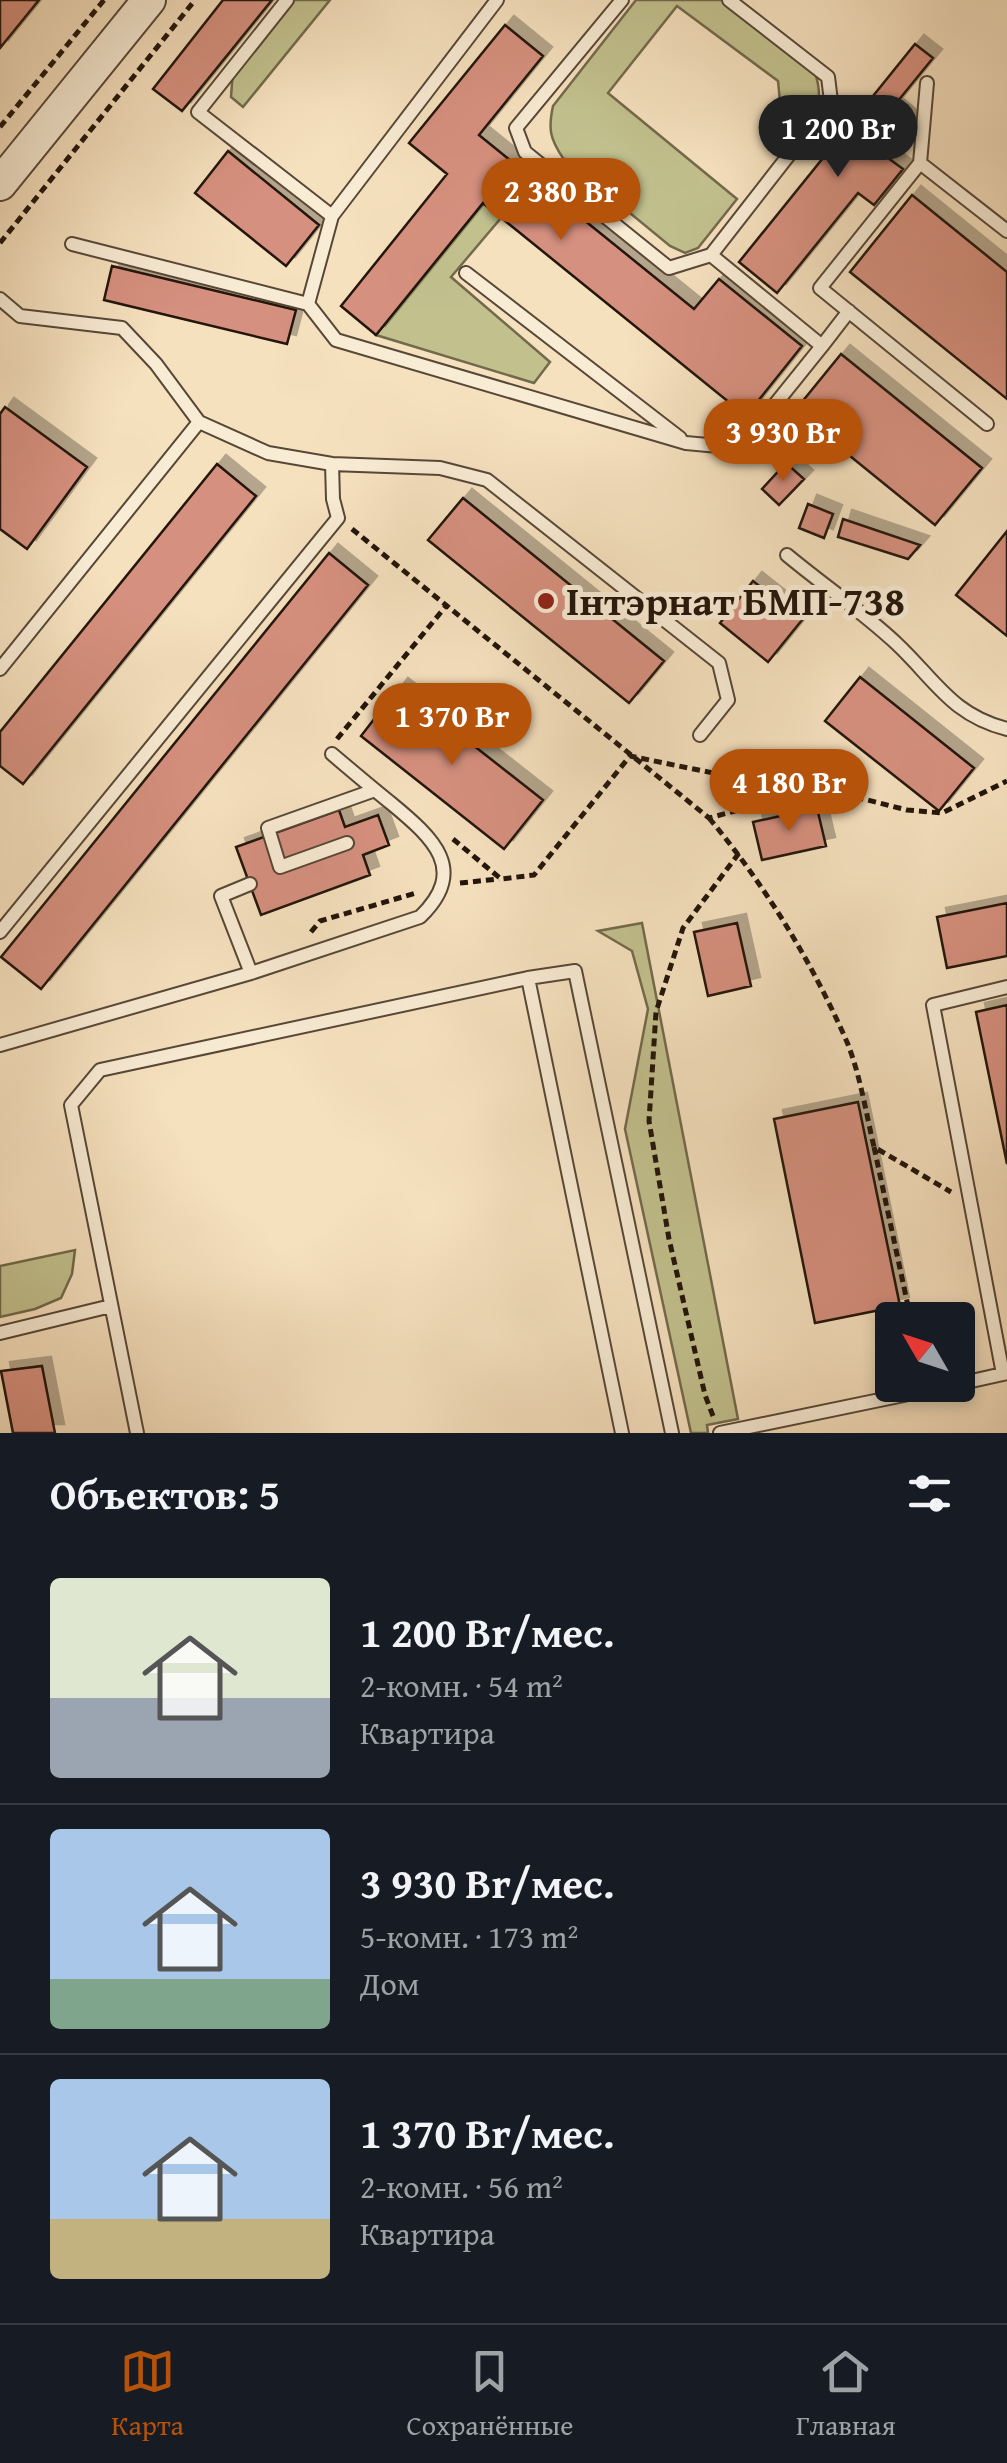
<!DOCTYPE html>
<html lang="ru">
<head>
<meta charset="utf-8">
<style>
	:root { --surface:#171b24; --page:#20242c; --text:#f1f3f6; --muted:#9ea1a6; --line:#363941; --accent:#b45309 }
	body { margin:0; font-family:"Gentium Book Plus",serif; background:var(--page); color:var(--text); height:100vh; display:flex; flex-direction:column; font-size:38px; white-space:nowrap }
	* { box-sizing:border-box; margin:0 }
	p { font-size:32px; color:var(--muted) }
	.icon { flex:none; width:55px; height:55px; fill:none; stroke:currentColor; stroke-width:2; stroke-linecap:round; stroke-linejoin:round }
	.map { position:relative; height:1433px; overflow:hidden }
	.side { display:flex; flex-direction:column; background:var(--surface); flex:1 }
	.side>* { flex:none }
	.needle { width:65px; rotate:309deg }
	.controls { position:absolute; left:875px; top:1302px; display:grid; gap:20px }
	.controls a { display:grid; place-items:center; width:100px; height:100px; border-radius:10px; background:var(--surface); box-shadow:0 5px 15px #0003; font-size:50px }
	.price { position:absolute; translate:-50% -85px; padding:0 22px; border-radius:35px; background:var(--accent); color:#fff; font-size:32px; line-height:65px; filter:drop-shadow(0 2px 5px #0008) }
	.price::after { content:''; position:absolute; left:50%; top:60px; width:30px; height:22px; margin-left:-15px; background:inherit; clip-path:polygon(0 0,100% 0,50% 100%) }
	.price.on { background:#222; color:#fff }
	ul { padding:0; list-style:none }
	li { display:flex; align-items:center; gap:30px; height:250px; padding:0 50px }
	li+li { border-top:2px solid var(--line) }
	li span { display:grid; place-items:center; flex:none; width:280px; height:200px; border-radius:10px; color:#555 }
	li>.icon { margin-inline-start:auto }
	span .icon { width:120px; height:120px; fill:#fffc; stroke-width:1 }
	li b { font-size:42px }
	h2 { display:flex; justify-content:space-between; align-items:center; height:120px; padding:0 50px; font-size:42px }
	.tab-bar { display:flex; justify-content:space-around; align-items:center; height:140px; border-top:2px solid var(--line); background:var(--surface); font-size:28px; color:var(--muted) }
	.tab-bar a { display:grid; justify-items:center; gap:5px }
	.tab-bar .on { color:var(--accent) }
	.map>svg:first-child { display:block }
</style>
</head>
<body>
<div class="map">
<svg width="1007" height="1433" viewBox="0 0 1007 1433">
	<defs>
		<filter id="shadow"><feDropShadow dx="9" dy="-9" stdDeviation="0" flood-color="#0004"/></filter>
	</defs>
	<rect width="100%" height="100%" fill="#f6e1bf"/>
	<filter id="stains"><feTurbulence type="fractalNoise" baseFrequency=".002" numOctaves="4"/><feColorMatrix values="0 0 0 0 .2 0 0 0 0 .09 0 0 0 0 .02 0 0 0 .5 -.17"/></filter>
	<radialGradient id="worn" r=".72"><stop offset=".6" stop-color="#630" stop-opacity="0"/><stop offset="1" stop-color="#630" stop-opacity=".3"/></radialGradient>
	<path fill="#c2c18e" stroke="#726a4c" stroke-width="2.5" d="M 290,0 L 330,0 L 243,107 L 231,97 L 233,70 Z
		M 636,0 L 724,0 L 815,73 C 827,108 810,120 790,145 L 784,143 L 778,81 L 677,6 L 608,93 L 737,199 L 698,248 L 685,253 L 670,246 L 563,158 C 550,139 548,129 553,106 Z
		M 483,203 L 501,218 L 451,277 L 550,362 L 534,383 L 376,335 Z
		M 642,923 L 738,1419 L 707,1425 L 708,1433 L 691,1433 L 625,1129 L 648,1009 L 632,951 L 598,931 Z
		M 75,1250 L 72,1274 L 61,1298 L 35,1309 L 0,1317 L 0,1266 Z"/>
	<path fill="#d6907f" stroke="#22140a" stroke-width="2.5" filter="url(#shadow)" d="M 0,0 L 39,0 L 0,48 Z
		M 223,0 L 272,0 L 182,111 L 153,89 Z
		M 505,25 L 543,56 L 479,135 L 694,309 L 719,279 L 802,346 L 746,416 L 483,203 L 376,335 L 341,306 L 447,174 L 409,143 Z
		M 915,44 L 933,58 L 893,107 L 911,122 L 884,155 L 903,169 L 874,205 L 858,193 L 777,293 L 739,262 Z
		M 228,151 L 319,225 L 286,266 L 195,193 Z
		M 912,195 L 1007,272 L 1007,399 L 850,272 Z
		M 112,266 L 296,310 L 287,344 L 104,300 Z
		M 841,354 L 982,468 L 935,525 L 834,443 L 823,456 L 784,424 Z
		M 5,407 L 87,467 L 27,549 L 0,529 L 0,414 Z
		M 786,463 L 804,479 L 779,505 L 762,489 Z
		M 217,464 L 256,496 L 23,784 L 0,766 L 0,732 Z
		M 463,498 L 664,661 L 629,703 L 428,540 Z
		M 808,504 L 833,514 L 824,538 L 799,528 Z
		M 843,519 L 920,545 L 908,559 L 838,537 Z
		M 1007,531 L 1007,636 L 956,595 Z
		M 329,553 L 368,585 L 41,989 L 1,957 Z
		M 753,581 L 802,620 L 768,662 L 720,623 Z
		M 860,677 L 974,768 L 939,811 L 825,721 Z
		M 399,687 L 543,800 L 504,849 L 361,736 Z
		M 817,808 L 826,846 L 762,860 L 753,822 Z
		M 339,810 L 345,827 L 378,815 L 389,845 L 363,855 L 370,875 L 261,915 L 236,847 Z
		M 1007,903 L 1007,956 L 947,968 L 937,917 Z
		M 737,923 L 751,986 L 708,996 L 694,932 Z
		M 1007,1005 L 1007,1164 L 976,1012 Z
		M 858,1102 L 900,1306 L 815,1323 L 774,1119 Z
		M 42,1366 L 55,1433 L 13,1433 L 1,1371 Z"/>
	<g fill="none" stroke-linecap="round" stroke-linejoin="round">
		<defs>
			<path id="service" d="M 287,0 L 198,112 L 332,216
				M 622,0 L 516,128 L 525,152 L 669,268 L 711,255 L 831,101 L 828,77 L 729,0
				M 920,163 L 927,83
				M 72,244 L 308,304 L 336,340 L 686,443 L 740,448 L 822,346 L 711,255
				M 466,273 L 680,438
				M 0,299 L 20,316 L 122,328 L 156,364 L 199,422 L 268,453 L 332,464 L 440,468 L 487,480 L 719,663 L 728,700 L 700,735
				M 308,304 L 332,216 L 497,0
				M 822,346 L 849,311
				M 987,424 L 820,288 L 920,163 L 1007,231
				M 787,555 C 823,585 863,612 897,644 C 936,681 952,715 1007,729
				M 0,669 L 199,422
				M 347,843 L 280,867 L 268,828 L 375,790
				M 250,884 L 221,896 L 251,973
				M 0,932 L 338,518 L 333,499 L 332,464
				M 528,978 L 622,1433
				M 0,1045 L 251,973 L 420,917 C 469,870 433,838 392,804 C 372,788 352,771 332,754
				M 0,1333 L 111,1306
				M 1003,1374 L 933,1005 L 1007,987
				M 958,1384 L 1007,1373
				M 137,1433 L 71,1105 L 100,1070 L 528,978 L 575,971 L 672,1433
				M 720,1433 L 952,1385"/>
			<path id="tertiary" d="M 0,184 L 149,0"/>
		</defs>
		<use href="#service" stroke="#574737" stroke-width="16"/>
		<use href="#tertiary" stroke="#574737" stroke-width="36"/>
		<path stroke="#22140a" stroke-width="5" stroke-dasharray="8 5" stroke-linecap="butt" d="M 0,127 L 104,0
			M 0,243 L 195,0
			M 352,529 L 709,818 L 820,788 L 907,810 L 942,813 L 1007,781
			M 337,739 L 446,606
			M 709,818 C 765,885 812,962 847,1042 C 860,1074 866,1113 874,1147 L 951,1192
			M 453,839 L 501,879 L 534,875 L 630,756 L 801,791
			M 460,883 L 499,879
			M 311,932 L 320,921 L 416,893
			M 874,1147 L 911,1320
			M 713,1416 L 705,1395 L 669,1239 L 649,1121 L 656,1012 L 683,928 L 739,853"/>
		<use href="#service" stroke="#f9ecd5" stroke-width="12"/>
		<use href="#tertiary" stroke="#f9ecd5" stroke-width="32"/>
	</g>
	<circle fill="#8f2418" stroke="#f9ecd5" stroke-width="4" cx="546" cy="601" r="10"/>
	<g text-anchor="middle" stroke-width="10" stroke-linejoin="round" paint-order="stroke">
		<g font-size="40" font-weight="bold" fill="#22140a" stroke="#f9ecd5" text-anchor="start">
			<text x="566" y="615">Інтэрнат БМП-738</text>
		</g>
	</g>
	<rect width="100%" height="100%" filter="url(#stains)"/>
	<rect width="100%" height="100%" fill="url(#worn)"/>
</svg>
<div class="controls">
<a><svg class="needle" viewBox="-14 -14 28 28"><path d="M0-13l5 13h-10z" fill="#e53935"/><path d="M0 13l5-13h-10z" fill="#9ea1a6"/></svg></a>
</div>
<b class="price on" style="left:838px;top:180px">1 200 Br</b>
<b class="price" style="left:561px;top:243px">2 380 Br</b>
<b class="price" style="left:783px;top:484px">3 930 Br</b>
<b class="price" style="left:452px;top:768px">1 370 Br</b>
<b class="price" style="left:789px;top:834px">4 180 Br</b>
</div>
<section class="side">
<h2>Объектов: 5<svg class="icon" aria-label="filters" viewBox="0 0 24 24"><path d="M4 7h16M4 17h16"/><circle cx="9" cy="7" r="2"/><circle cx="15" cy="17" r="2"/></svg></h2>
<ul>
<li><span style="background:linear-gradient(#dfe7d0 60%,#9aa5b1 0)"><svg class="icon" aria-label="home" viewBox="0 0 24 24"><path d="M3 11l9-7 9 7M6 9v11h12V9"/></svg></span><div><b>1 200 Br/мес.</b><p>2-комн. · 54 m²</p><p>Квартира</p></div></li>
<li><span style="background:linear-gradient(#a9c7e8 75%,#7fa58c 0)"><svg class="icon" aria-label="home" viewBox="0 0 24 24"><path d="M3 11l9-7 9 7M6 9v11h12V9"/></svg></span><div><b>3 930 Br/мес.</b><p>5-комн. · 173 m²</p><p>Дом</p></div></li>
<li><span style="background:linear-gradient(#a9c7e8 70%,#c2b280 0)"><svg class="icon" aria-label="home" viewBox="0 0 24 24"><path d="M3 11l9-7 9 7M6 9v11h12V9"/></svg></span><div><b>1 370 Br/мес.</b><p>2-комн. · 56 m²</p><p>Квартира</p></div></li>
</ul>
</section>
<nav class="tab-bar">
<a class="on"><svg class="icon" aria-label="map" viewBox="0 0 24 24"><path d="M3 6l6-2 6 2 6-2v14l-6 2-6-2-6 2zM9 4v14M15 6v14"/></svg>Карта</a>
<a><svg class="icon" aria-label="saved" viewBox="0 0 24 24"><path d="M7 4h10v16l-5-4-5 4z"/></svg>Сохранённые</a>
<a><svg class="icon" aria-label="home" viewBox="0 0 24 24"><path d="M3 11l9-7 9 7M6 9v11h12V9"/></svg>Главная</a>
</nav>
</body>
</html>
